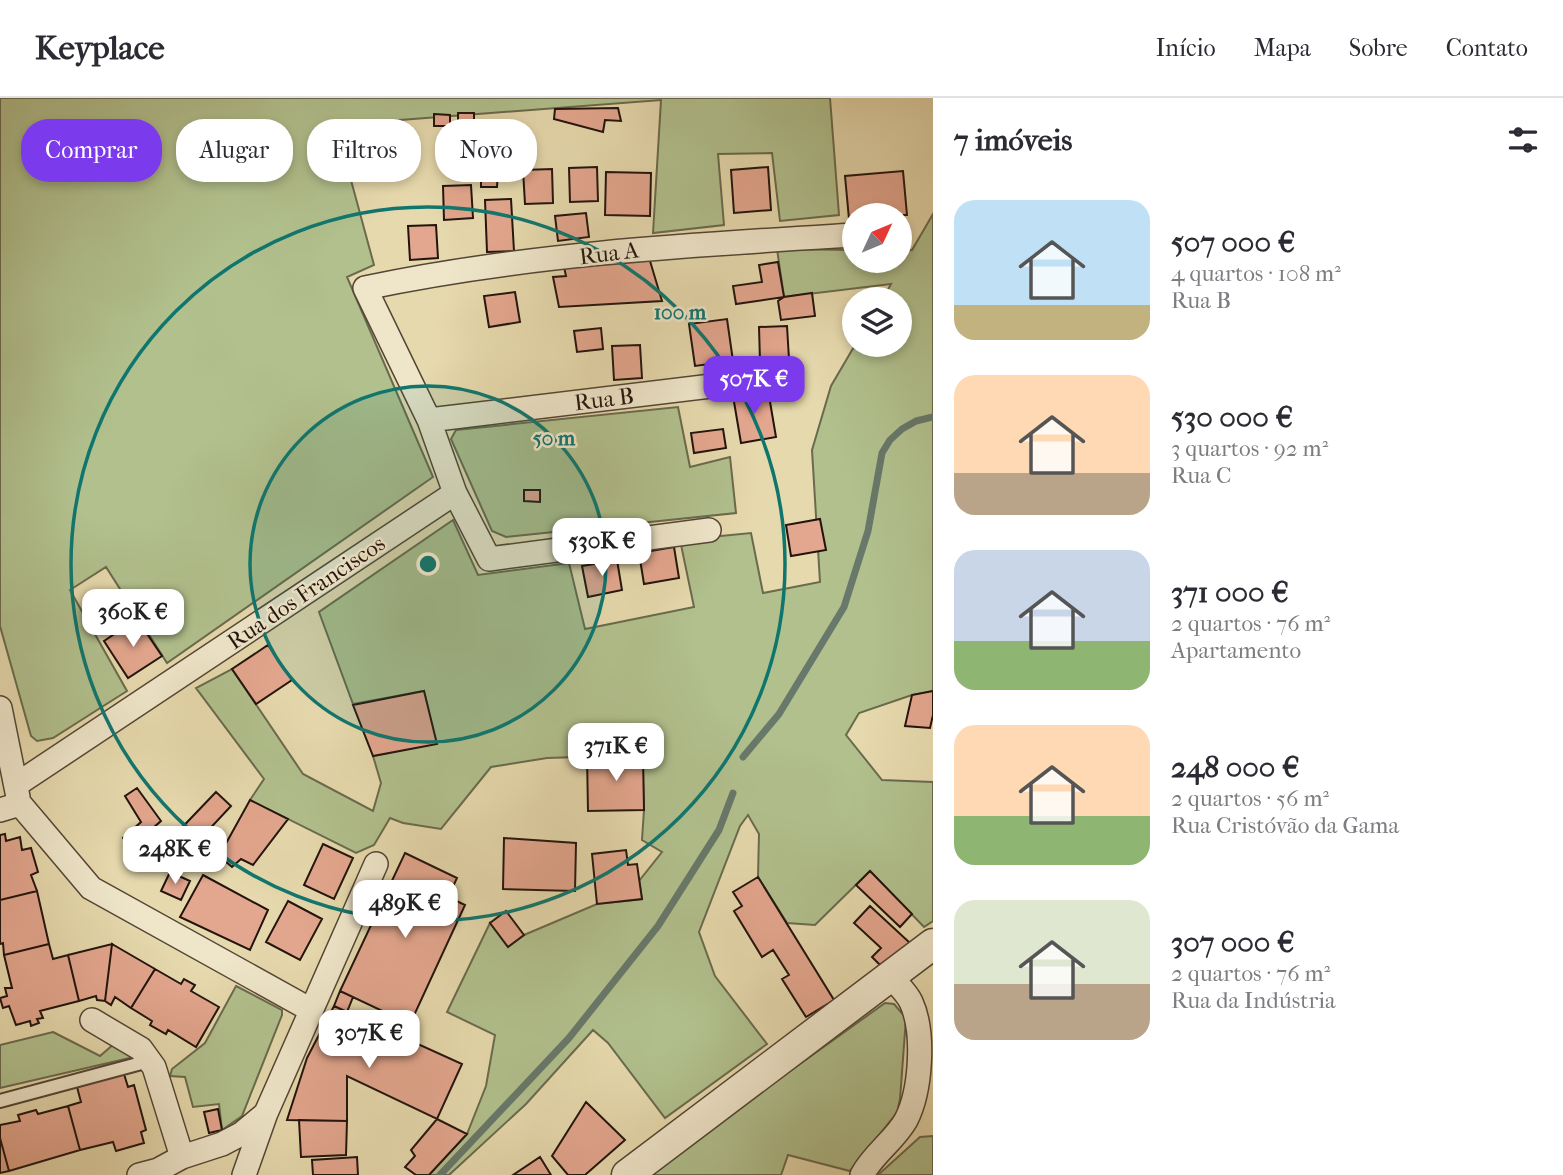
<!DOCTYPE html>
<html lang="pt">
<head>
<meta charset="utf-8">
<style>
	:root { --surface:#fff; --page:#f2f2f3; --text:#2b2b33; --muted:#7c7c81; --line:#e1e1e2; --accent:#7c3aed }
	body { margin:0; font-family:"IM FELL French Canon",serif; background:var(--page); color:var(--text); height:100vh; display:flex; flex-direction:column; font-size:26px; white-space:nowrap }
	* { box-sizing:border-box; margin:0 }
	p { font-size:23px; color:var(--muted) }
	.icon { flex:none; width:38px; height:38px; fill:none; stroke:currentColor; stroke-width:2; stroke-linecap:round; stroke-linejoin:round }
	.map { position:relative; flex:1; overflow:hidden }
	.sheet { display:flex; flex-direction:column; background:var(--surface); width:630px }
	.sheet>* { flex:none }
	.top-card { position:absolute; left:21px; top:21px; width:665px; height:63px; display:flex; gap:14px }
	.needle { width:46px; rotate:46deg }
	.fabs { position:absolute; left:842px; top:105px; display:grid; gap:14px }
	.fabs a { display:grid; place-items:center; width:70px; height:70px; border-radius:50%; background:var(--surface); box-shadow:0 4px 10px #0003; font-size:35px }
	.price { position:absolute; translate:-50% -60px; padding:0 16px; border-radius:14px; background:#fff; color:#222; font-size:23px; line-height:46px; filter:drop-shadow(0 2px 4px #0008) }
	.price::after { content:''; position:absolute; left:50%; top:42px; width:21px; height:16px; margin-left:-10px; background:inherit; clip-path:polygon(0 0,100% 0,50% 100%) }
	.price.current { background:var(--accent); color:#fff }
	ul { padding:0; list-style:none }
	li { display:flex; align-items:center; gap:21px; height:175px; padding:0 21px }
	li span { display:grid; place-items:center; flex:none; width:196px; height:140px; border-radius:21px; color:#555 }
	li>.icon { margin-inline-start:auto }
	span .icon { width:84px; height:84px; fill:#fffc; stroke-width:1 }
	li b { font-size:30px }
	h2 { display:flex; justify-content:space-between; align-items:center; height:84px; padding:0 21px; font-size:30px }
	.tag { padding:0 24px; border-radius:28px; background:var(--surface); box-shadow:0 4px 10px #0003; font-size:24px; line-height:63px }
	.tag.current { background:var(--accent); color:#fff }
	header { display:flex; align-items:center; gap:42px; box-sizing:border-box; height:98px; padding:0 35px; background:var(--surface); border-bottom:2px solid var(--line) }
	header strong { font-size:33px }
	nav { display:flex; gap:38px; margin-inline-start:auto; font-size:24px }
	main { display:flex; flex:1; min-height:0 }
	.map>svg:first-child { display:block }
</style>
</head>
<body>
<header>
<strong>Keyplace</strong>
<nav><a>Início</a><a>Mapa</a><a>Sobre</a><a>Contato</a></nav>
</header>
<main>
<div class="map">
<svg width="933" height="1077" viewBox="0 0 933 1077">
	<rect width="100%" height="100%" fill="#e6d9ad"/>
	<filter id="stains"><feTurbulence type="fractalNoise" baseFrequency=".00286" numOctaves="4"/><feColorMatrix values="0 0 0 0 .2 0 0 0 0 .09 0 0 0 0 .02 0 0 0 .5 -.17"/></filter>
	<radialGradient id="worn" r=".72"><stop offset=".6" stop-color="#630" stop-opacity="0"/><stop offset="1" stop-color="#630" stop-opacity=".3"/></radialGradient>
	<path fill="#b1c08d" stroke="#6a6a4d" stroke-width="2" d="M 0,0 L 830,0 L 839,117 L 780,123 L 772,55 L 718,56 L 724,127 L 653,135 L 661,2 L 336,27 L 374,167 L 347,179 L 433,379 L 167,565 L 106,469 L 70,492 L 127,593 L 53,640 L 37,643 L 31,638 L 0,528 Z
		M 933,116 L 933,593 L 912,597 L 859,615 L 846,637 L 882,682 L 933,684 L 933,823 L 924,829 L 870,773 L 815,827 L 787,825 L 758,779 L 759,736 L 748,717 L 740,728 L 699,834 L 715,878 L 767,946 L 665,1020 L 608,945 L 593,932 L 526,1006 L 449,1077 L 429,1077 L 467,1036 L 486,988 L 495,937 L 447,914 L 490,825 L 508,848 L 524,837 L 597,806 L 642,801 L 639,783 L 662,754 L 642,742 L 644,712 L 642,657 L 547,660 L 491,669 L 441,731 L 403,725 L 390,720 L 374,747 L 356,755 L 250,702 L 264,681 L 196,590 L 232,571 L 303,676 L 373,713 L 381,685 L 373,658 L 436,645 L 424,593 L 353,606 L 319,514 L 453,422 L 478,477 L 569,465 L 585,531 L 694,509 L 680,442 L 751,435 L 763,495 L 820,484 L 812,352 L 831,288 L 855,247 L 900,247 L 900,201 L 883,201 L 891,186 L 784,199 L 777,151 L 854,152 L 854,163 L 900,163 L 900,153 L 912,152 Z
		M 678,309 L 690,369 L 730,359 L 736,415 L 506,439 L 492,433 L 451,341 L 456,332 Z
		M 236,888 L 282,912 L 282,917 L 242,1018 L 222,1032 L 219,1006 L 193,1009 L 185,979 L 170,978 L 172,971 L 205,945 Z
		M 885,905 L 894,906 L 906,920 L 900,1001 L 897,1015 L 850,1073 L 788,1057 L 781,1077 L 651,1077 L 716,1026 Z
		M 53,934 L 100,958 L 115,945 L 134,959 L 0,990 L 0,947 Z
		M 933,1038 L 933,1077 L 878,1077 L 920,1039 Z"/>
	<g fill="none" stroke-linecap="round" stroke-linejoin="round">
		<path stroke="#68786a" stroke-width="7" d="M 743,659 L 779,616 L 844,509 L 868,433 L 882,355 L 890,342 L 902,331 L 916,323 L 933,319
			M 440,1077 L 569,940 L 658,828 L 719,732 L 733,695"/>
	</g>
	<path fill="#e3a68e" stroke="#22140d" stroke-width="2" d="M 618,10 L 621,23 L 605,22 L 603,34 L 554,21 L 555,11 Z
		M 458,15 L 474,15 L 474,27 L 458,26 Z
		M 434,16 L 450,17 L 450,28 L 434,28 Z
		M 482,53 L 498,53 L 498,65 L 482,64 Z
		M 460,69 L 476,69 L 476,80 L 460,80 Z
		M 597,69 L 598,103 L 570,104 L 569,70 Z
		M 768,69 L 771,112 L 734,115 L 731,72 Z
		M 481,71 L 498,71 L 497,89 L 481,89 Z
		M 552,71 L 553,105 L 525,106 L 523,72 Z
		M 903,73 L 907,117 L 854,117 L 854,121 L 849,121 L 845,78 Z
		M 606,74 L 651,75 L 650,118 L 605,117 Z
		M 471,87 L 473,120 L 444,122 L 443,88 Z
		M 511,101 L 514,153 L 487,154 L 485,102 Z
		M 586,115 L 589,139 L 558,143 L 555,118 Z
		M 436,127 L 438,160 L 410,162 L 408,128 Z
		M 600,163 L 650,163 L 662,203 L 559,209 L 553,179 L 566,178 L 564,169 Z
		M 778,164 L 784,199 L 736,206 L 733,188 L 762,184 L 759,167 Z
		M 515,194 L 520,224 L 489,229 L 484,198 Z
		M 812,195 L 815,218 L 781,222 L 778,203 L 784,199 Z
		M 727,221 L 733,263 L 695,268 L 689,226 Z
		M 787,228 L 789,261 L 760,263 L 759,229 Z
		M 601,230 L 603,251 L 577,254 L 574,233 Z
		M 640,247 L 642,280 L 614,282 L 612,248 Z
		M 768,292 L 776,339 L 741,345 L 733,298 Z
		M 723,331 L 726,350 L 694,355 L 691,335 Z
		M 524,392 L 540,392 L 540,404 L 524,403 Z
		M 820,421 L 826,452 L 791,458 L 786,427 Z
		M 674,449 L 679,480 L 644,486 L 639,455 Z
		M 617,462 L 622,492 L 588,499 L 582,468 Z
		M 137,521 L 162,558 L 128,580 L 104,543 Z
		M 268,547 L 292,582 L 256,606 L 232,571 Z
		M 424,593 L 437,646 L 373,658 L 353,607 Z
		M 933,593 L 933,617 L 930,630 L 905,628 L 912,597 Z
		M 643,657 L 644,712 L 588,713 L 587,658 Z
		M 137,690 L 161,723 L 153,730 L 164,746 L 155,762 L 133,754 L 123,740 L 141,724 L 125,698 Z
		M 216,694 L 231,708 L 189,753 L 172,740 Z
		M 250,702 L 288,721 L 253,767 L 241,761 L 232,769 L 219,758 Z
		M 5,736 L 6,743 L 20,739 L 22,752 L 31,750 L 38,774 L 31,777 L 37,793 L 0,802 L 0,737 Z
		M 504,740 L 576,745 L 575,793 L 503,791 Z
		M 323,746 L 353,760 L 334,801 L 304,787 Z
		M 626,752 L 628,767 L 637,766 L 642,801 L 597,806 L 592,756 Z
		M 405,755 L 457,780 L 448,799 L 465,807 L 410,926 L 340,893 Z
		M 870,773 L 912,816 L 900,829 L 856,787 Z
		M 170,774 L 190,783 L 181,802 L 161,793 Z
		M 203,777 L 268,812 L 250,852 L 180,819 Z
		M 758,779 L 834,902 L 806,919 L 782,881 L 789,877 L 773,852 L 762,859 L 734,813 L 742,808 L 733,794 Z
		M 37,793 L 49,846 L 4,857 L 3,845 L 0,846 L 0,802 Z
		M 288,803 L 322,821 L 300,862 L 266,844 Z
		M 870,808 L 910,845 L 885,872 L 872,859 L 881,850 L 854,825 Z
		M 506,813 L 524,837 L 508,849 L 490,825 Z
		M 49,846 L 53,861 L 68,857 L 79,903 L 40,913 L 43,920 L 37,921 L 39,925 L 31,928 L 30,923 L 16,927 L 9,908 L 3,910 L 0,900 L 7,898 L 5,890 L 12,890 L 4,857 Z
		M 112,846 L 155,871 L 131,910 L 115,899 L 111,907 L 105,903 Z
		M 112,846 L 105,903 L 97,902 L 96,898 L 79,903 L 68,857 Z
		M 155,871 L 181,886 L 184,881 L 195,887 L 191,893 L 219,909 L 196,949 L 168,932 L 166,936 L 150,927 L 152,923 L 131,910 Z
		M 340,893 L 353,899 L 347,914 L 334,908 Z
		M 334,908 L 462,966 L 437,1021 L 347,978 L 347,1023 L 287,1022 L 307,960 Z
		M 124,976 L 128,989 L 134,987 L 146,1032 L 141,1034 L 144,1045 L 116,1053 L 113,1044 L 80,1052 L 68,1008 L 81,1004 L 77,989 Z
		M 586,1004 L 625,1042 L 585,1077 L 568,1077 L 552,1058 Z
		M 68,1008 L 80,1052 L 9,1073 L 0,1040 L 0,1027 L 20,1023 L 18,1017 L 36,1012 L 38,1016 Z
		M 218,1011 L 222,1032 L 209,1035 L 204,1014 Z
		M 437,1021 L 467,1036 L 429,1077 L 416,1077 L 405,1069 L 415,1058 L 411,1052 Z
		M 299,1022 L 347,1023 L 346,1057 L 301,1059 Z
		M 0,1040 L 9,1073 L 0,1075 Z
		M 357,1059 L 358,1077 L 313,1077 L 312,1062 Z
		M 540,1059 L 551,1077 L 513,1077 Z"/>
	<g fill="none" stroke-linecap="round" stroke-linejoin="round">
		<defs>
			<path id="service" d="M 0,1003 L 149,963"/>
			<path id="minor" d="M 429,322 L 778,280
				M 709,432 L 489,461 L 455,395 L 429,322 L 365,190 C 526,156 690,147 854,137
				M 0,610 L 18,699
				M 16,687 L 455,395
				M 0,712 L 20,706 L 91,790 L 311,912
				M 92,922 L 141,951 L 154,969 L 182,1059
				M 139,1077 L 158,1072 L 182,1059 L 222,1046 L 241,1036 L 264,1017
				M 244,1077 L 266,1015 L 376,766
				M 862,1077 C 873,1056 895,1042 906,1022 C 921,993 925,934 911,904 C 907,895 898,887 891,879"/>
			<path id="tertiary" d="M 627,1077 L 933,846"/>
		</defs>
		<use href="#service" stroke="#534535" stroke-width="16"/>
		<use href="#minor" stroke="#534535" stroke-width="26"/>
		<use href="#tertiary" stroke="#534535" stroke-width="33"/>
		<use href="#service" stroke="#efe6ca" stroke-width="12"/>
		<use href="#minor" stroke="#efe6ca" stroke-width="23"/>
		<use href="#tertiary" stroke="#efe6ca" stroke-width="30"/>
	</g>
	<circle cx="428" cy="466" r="178" fill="#0f766e" fill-opacity=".12"/>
	<g fill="none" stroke="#0f766e" stroke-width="3.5">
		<circle cx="428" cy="466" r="178"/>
		<circle cx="428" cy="466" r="357"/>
	</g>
	<g text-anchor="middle" stroke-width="5" stroke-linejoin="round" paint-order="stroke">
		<g font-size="23" fill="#22140d" stroke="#efe6ca">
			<text transform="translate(609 155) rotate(-7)" y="8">Rua A</text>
			<text transform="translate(604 301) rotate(-7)" y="8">Rua B</text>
			<text transform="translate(306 494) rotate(-34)" y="8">Rua dos Franciscos</text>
		</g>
	</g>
	<circle cx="428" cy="466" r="10" fill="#0f766e" stroke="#efe6ca" stroke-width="3.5"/>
	<g font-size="21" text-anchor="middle" font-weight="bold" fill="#0f766e" stroke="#efe6ca" stroke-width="5" stroke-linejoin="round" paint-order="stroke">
		<text x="680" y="221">100 m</text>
		<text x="554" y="347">50 m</text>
	</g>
	<rect width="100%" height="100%" filter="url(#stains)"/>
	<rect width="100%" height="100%" fill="url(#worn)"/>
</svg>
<div class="fabs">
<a><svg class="needle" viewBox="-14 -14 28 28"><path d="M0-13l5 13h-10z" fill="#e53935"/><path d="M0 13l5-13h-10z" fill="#7c7c81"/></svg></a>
<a><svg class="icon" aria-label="layers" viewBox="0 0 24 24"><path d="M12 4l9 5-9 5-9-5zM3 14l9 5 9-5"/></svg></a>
</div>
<b class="price current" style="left:754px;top:318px">507K €</b>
<b class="price" style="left:602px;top:480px">530K €</b>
<b class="price" style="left:133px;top:551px">360K €</b>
<b class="price" style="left:616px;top:685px">371K €</b>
<b class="price" style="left:175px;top:788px">248K €</b>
<b class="price" style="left:405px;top:842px">489K €</b>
<b class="price" style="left:369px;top:972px">307K €</b>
<div class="top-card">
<a class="tag current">Comprar</a>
<a class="tag">Alugar</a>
<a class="tag">Filtros</a>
<a class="tag">Novo</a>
</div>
</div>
<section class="sheet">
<h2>7 imóveis<svg class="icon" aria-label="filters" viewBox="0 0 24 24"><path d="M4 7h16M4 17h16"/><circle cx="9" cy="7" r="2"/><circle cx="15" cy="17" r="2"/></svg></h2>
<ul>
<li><span style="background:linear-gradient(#bfe0f5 75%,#c2b280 0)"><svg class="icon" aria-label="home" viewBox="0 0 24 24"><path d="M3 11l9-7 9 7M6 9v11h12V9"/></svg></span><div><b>507 000 €</b><p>4 quartos · 108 m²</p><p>Rua B</p></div></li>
<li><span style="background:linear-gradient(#ffd9b3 70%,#b9a48a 0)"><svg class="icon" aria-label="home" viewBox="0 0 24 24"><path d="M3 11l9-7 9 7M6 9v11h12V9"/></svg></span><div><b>530 000 €</b><p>3 quartos · 92 m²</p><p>Rua C</p></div></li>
<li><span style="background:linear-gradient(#c9d6e8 65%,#8fb573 0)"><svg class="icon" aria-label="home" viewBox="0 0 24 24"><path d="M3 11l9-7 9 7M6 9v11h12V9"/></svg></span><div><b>371 000 €</b><p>2 quartos · 76 m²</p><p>Apartamento</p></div></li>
<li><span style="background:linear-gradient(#ffd9b3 65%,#8fb573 0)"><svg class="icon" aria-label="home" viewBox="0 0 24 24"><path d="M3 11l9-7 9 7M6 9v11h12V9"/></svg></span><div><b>248 000 €</b><p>2 quartos · 56 m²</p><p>Rua Cristóvão da Gama</p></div></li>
<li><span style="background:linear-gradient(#dfe7d0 60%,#b9a48a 0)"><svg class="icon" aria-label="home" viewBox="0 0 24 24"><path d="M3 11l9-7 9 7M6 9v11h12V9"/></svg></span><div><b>307 000 €</b><p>2 quartos · 76 m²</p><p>Rua da Indústria</p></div></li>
</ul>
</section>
</main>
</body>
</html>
